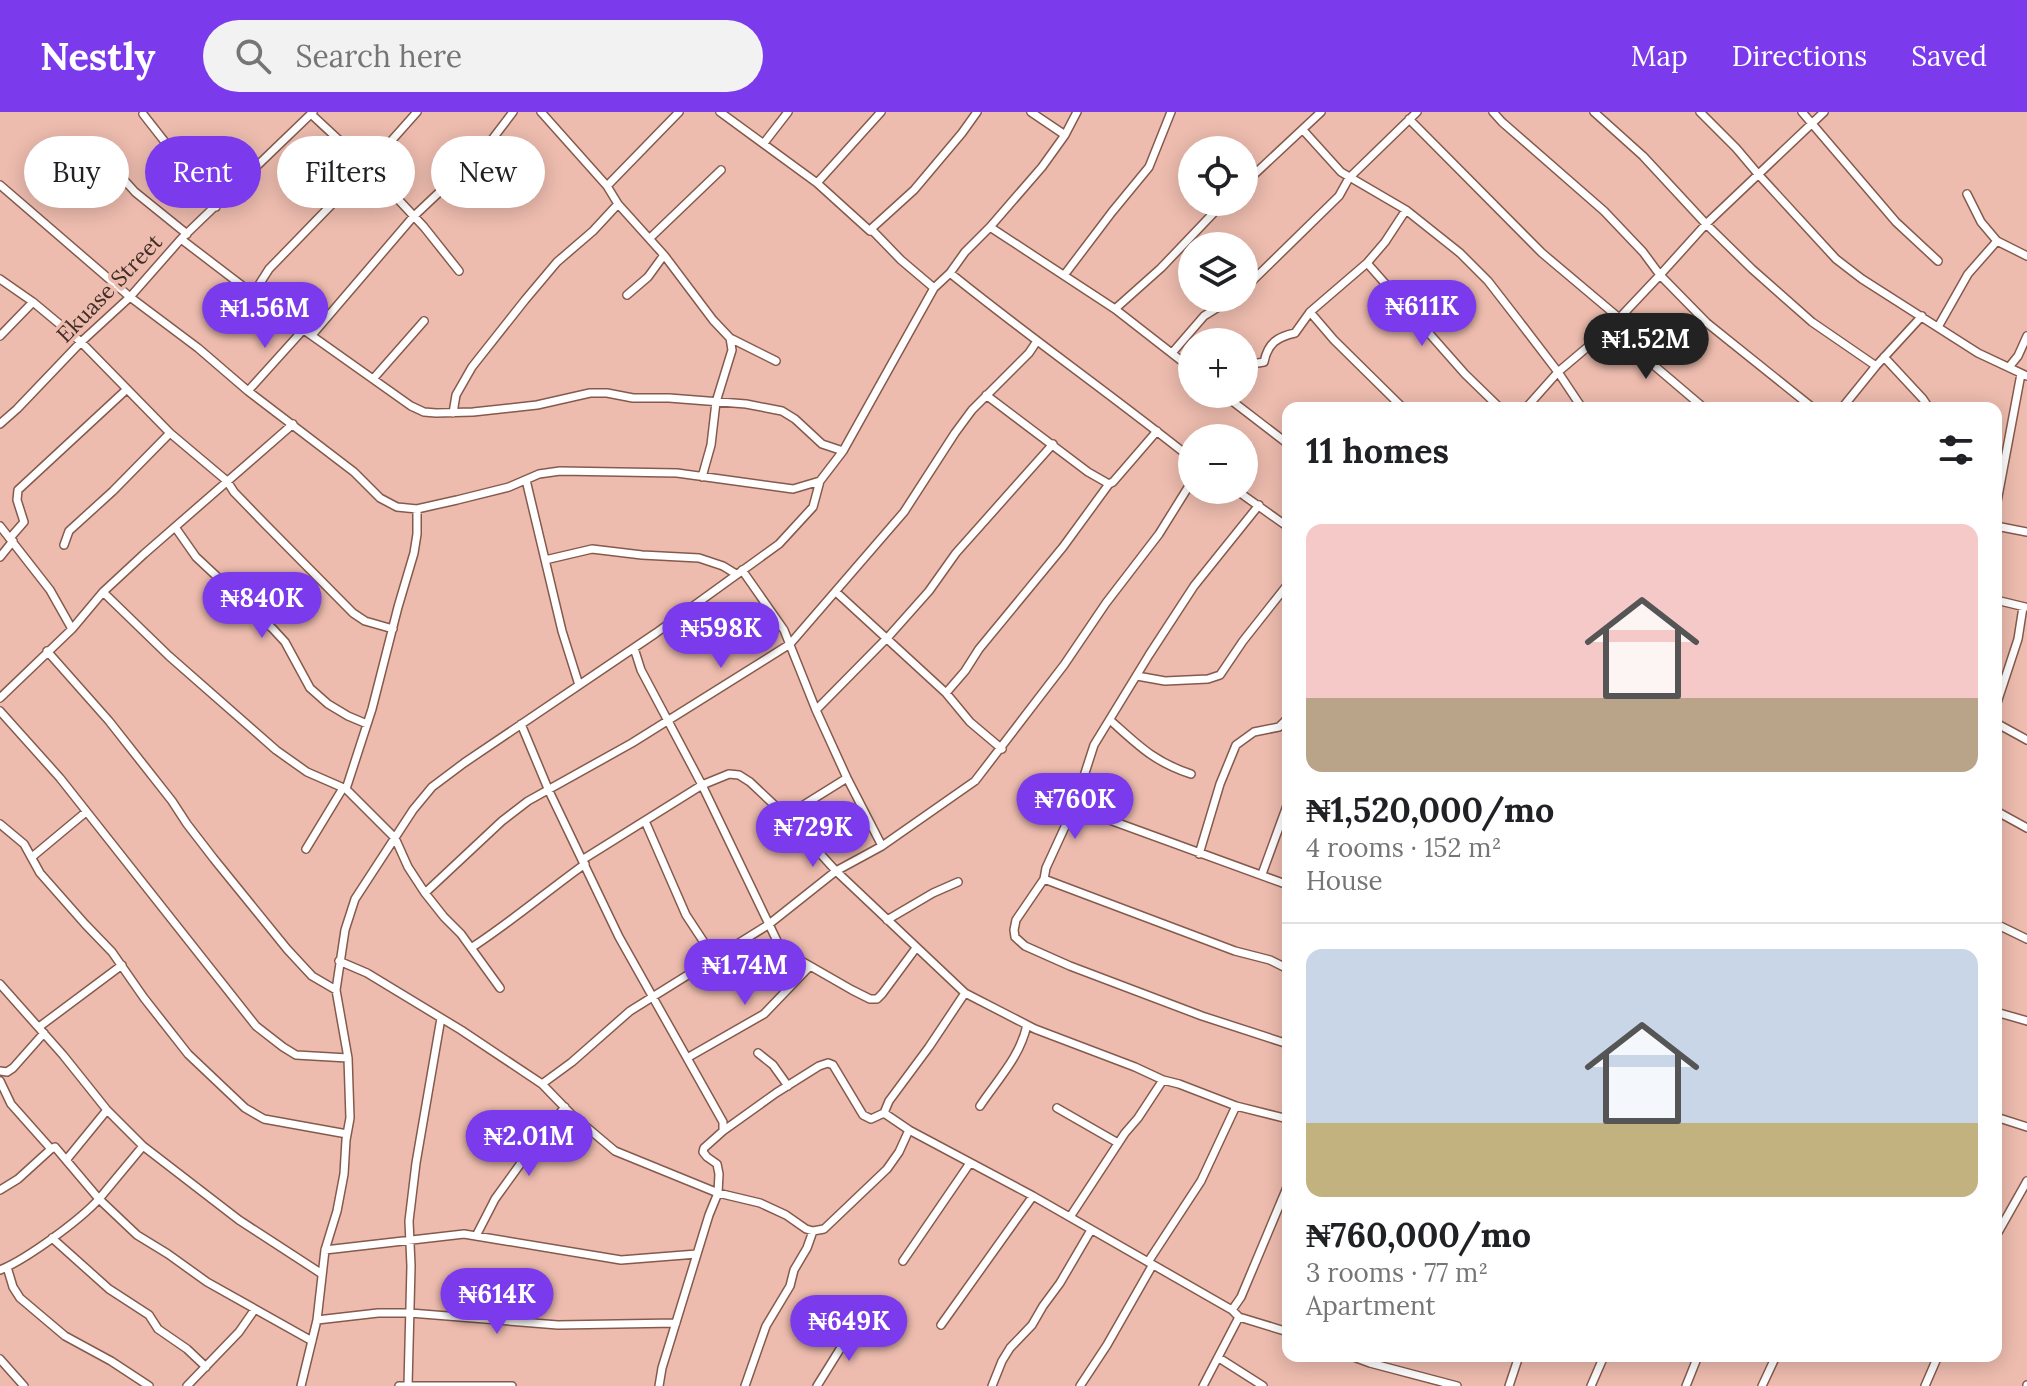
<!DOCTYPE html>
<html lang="en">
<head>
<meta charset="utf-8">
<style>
	:root { --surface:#fff; --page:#f2f2f2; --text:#202124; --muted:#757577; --line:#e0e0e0; --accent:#7c3aed }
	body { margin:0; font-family:Lora,serif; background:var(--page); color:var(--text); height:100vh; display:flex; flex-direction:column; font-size:30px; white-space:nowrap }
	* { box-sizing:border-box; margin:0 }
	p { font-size:26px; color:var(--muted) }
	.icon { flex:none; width:44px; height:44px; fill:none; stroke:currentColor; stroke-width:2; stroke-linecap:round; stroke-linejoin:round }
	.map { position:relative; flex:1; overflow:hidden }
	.panel { position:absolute; left:1282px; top:290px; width:720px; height:960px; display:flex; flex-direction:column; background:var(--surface); border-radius:16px; box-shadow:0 4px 20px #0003 }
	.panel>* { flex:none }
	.top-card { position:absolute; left:24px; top:24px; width:760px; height:72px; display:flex; gap:16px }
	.buttons { position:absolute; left:1178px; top:24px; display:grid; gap:16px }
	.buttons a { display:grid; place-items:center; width:80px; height:80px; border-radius:50%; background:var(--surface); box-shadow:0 4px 20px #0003; font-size:40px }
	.price { position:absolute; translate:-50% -68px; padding:0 18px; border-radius:28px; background:var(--accent); color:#fff; font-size:26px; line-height:52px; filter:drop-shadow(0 2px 4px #0008) }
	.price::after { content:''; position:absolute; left:50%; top:48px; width:24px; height:18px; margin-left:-12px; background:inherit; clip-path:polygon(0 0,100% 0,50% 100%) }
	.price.current { background:#222; color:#fff }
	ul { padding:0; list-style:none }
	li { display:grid; align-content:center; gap:16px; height:424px; padding:0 24px }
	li+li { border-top:2px solid var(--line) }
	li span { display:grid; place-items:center; height:248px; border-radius:16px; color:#555 }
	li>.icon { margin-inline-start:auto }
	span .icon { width:144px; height:144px; fill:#fffc; stroke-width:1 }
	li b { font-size:34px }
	h2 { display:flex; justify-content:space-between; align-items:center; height:96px; padding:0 24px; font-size:34px }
	.pill { padding:0 28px; border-radius:36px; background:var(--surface); box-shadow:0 4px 20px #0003; font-size:28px; line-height:72px }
	.pill.current { background:var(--accent); color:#fff }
	header { display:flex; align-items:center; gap:48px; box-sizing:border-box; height:112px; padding:0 40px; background:var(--accent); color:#fff }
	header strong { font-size:38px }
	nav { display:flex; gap:44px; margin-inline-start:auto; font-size:28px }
	.search { width:560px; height:72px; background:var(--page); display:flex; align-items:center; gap:20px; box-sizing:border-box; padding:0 28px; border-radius:44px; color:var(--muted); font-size:30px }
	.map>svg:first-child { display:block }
</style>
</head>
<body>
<header>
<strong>Nestly</strong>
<div class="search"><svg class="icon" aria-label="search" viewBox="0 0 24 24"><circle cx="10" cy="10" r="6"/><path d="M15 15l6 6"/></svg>Search here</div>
<nav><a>Map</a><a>Directions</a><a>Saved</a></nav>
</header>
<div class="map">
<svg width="2027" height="1274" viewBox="0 0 2027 1274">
	<rect width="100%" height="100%" fill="#edbcae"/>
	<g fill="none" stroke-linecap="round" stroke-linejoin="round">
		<defs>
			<path id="minor" d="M 541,0 L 607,74 L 618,92 L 664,143 L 713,208 L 730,226 L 732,238 L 716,290 L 711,333 L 702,365
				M 720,0 L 817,71 L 870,119 L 871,117 L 901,148 L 934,176
				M 1031,0 L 1065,23
				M 1493,0 L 1502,10 L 1604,99 L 1643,140 L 1660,163 L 1707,211 L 1813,296
				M 1594,0 L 1643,44 L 1706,112 L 1752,157 L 1812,210 L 1876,254
				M 1700,0 L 1736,36 L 1758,62 L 1836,147 L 1862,167 L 1978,241 L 2027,264
				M 1802,0 L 1896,110 L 1938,149
				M 143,2 L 216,95
				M 311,2 L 368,55 L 424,115 L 459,159
				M 1409,7 L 1542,141 L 1618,205
				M 1303,18 L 1341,60 L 1406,98 L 1460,141 L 1488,169 L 1519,209 L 1558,260 L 1582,296
				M 90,30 L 135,80 L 187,122
				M 764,31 L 788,0
				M 817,71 L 881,0
				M 1244,72 L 1321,0
				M 0,73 L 130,185 L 198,236 L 248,279 L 354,360 L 380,386 L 397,395 L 417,397 L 457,388 L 509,375 L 539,362 L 560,359 L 677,361 L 793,377 L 820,369
				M 607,74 L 679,0
				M 1967,82 L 1981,110 L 1997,129
				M 990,115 L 1115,197 L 1192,257
				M 871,117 L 914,78 L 962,21 L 977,0
				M 650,126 L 721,58
				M 181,127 L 253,182 L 411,294 L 424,300 L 436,301 L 473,300 L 537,293 L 590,281 L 607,281 L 633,286 L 669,286 L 746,292 L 782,299 L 795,307 L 822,332 L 843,339
				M 1367,151 L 1465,262 L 1500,296
				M 950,161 C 1029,225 1112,283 1192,347
				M 1065,162 L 1112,100 L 1149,55 L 1171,0
				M 0,167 L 33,190 L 81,230 L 170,321 L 227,369 L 234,380 L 263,410 L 353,501 L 365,509 L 393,517
				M 1244,177 L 1339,84 L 1349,66 L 1417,0
				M 253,182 L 269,157 L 368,55 L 417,0
				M 627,183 L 648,165 L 664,143
				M 1115,197 L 1161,156 L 1224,90
				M 1310,200 L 1334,228 L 1403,296
				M 1938,215 L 1968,162 L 1997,129 L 2027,144
				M 1610,216 L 1704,296
				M 312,223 L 413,105 L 484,38 L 513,0
				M 0,224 L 33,190
				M 730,226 L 776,249
				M 1172,241 L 1204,204 L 1233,186
				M 1884,245 L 1923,287 L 1929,296
				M 2009,255 L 2018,244 L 2027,224
				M 1244,262 L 1252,252 L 1264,250 C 1268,231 1277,225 1295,221 L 1310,200 L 1367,151 L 1385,130 L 1406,98
				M 373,267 L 424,209
				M 248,279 L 304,217
				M 1223,282 L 1288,332
				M 986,283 L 1088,360 L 1109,372
				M 1526,296 L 1558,260 L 1610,216 L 1660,163 L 1706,112 L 1824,0
				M 1842,296 L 1876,254 L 1922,204
				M 453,301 L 456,283 L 472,255 L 525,188 L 557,150 L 593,119 L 618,92
				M 0,312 L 17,297 L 81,230 L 130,185 L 181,127 L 313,0
				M 526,368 L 562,519 L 579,573
				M 1236,378 L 1288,415
				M 1259,393 L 1194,474 L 1149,543 L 1094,633 L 1074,695 L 1046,756 L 1044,767 L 1016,808 L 1014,818 L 1015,825 L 1025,834 L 1070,854 L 1202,904 L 1288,932
				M 1996,395 L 2021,262
				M 417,397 L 417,422 L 414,441 L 398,495 L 372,597 L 346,677 L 395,726 L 408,755 L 425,781 L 444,805 L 461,822 L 500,876
				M 0,414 L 50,478 L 72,517
				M 1996,414 L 2027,420
				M 175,415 L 196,445 L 273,517 L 285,530 L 310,576 L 328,592 L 348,604 L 367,612
				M 10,426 L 24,410 L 17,388 L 18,378 L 126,278
				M 64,433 L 69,419 L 113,379 L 170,321
				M 0,445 L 13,429
				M 545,448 L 592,437 L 642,443 L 699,446 L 723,454 L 736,462
				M 742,458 L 784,518 L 816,598 L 847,666 L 882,734
				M 103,480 L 169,544 L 276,638 L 307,660 L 346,677
				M 836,480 L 946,581 L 970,610 L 1002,637
				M 1996,488 L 2025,495
				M 634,536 L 641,558 L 702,673 L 778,831 L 784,839 L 852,878 L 870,887 L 877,887 L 882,882 L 916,836
				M 47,539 L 109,609 L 172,689 L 187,712 L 214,747 L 287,837 L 312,864 L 336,878
				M 1137,564 L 1165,569 L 1208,567 L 1220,563 L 1243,529 L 1288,472
				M 946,581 L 965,559 L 979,537 L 1063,435 L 1109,372 L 1113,370 L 1157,319
				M 0,586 L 72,517 L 103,480 L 144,442 L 293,312
				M 1996,594 L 2018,527 L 2023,495
				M 816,598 L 889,524 L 929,479 L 956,441 L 1053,332
				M 0,599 L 60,666 L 256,914 L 283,935 L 296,943 L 348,946
				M 1110,608 C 1138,633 1154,650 1191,662
				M 1996,611 L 2027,628
				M 521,612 L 549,679 L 619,825 L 723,1010 L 723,1019 L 704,1036 L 703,1040 L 707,1045 L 717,1052 L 719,1062 L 718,1081 L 760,1091 L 786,1103 L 806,1117 L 813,1119 L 824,1117 L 887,1057 L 899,1040 L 909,1018
				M 1074,695 L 1288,773
				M 1996,699 L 2027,716
				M 786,704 L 847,666
				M 645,709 L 686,803 L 715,847
				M 0,712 L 24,732 L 40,761 L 85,812 L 112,840 L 144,886 L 188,942 L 245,996 L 264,1007 L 347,1022
				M 306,737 L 343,676
				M 1199,742 L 1220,672 L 1236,633 L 1254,620 L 1279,615 L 1288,606
				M 32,745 L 86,700
				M 582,748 L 702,673 L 729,662 L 739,663 L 750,670 L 786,704 L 836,759 L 965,881 L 1035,917 L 1135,955 L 1163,968 L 1179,972 L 1236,994 L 1288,1007
				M 1262,762 L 1288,691
				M 1044,767 L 1235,839 L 1270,848 L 1288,857
				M 425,781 L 502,709 L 528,689 L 632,631 L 790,532 L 904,400 L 955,321 L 972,298 L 1029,241 L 1037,229
				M 887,808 L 933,781 L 958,770
				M 1996,812 L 2027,827
				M 471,836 C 511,810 546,780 585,752
				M 339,849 L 367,861 L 461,918 L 542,972 L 571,1002 L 615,1039 L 718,1081 L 709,1103 L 662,1256 L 659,1274
				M 0,872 L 63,943 L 107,998 L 143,1034 L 239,1108 L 322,1162
				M 965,881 L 929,935 L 889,989 L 884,1001 L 909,1018 L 1033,1084 L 1232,1198 L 1239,1205 L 1288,1220
				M 1996,900 L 2027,909
				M 39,915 L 122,853
				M 758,941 L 773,953 L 788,974
				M 687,946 L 764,902 L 810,854
				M 0,959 L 7,960 L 13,956 L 44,921
				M 0,969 L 11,992 L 51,1037 L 55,1035 L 99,1087 C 80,1108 27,1147 0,1158
				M 542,972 L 572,950 L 630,899 L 768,813 L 836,759 L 882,734 L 975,669 L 1064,553 L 1106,491 L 1159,422 L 1192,369
				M 980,994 C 998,967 1020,945 1027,913
				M 1057,996 L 1118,1031
				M 1996,1005 L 2027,1015
				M 723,1019 L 776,981 L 819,954 L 828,951 L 833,953 L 863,1003 L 871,1007 L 884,1001
				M 143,1034 L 99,1087 L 137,1123 L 168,1142 L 207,1170 L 312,1229
				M 67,1047 L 107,998
				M 0,1078 L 18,1067 L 51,1037
				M 1070,1105 L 1125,1021 L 1138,1006 L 1163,968
				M 476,1124 L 495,1087 L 534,1033 L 565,995
				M 1996,1124 L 2027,1069
				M 52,1126 L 109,1177 L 149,1203 L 158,1217 L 187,1237 L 206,1255
				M 325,1138 L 464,1122 L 621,1148 L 697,1142
				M 903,1149 L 970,1051
				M 1148,1150 L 1201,1069 L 1236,994
				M 7,1155 L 13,1175 L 20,1186 L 65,1224 L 111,1249 L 149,1274
				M 1232,1198 L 1241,1185 L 1288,1073
				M 317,1208 L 378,1201 L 410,1201 L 558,1213 L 676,1211
				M 941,1213 L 1033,1084
				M 1351,1244 L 1370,1251 L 1457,1274
				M 1219,1246 L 1263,1274
				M 0,1247 L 24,1274
				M 187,1274 L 239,1220 L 255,1197
				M 301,1274 L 317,1208 L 325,1138 L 337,1099 L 344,1062 L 346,1028 L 350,1006 L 348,946 L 336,878 L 345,818 L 355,787 L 413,698 L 432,675 L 464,651 L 656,521 L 779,432 L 813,395 L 820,369 L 843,339 L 934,176 L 950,161 L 965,140 L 990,115 L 1042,55 L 1065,23 L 1077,0
				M 399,1274 L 512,1274
				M 408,1274 L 411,1154 L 409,1109 L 416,1051 L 441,906
				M 745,1274 L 766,1214 L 790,1174 L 794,1158 L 807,1136 L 813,1119
				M 817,1274 L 855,1213
				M 992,1274 L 1002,1249 L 1010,1236 L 1032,1213 L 1043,1194 L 1060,1171 L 1091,1118
				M 1080,1274 L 1107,1233 L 1152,1154
				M 1203,1274 L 1239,1205
				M 1509,1274 L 1519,1244
				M 1591,1274 L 1604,1244
				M 1686,1274 L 1698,1244
				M 1762,1274 L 1776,1244
				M 1925,1274 L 1938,1244
				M 2027,1274 L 2027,1273"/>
		</defs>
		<use href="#minor" stroke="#855a4d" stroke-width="10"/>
		<use href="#minor" stroke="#fff" stroke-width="7"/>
	</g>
	<g text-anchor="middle" stroke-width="7" stroke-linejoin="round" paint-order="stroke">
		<g font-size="22" fill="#402d27" stroke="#edbcae">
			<text transform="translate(109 176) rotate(-46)" y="8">Ekuase Street</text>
		</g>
	</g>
</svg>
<div class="buttons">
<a><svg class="icon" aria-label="locate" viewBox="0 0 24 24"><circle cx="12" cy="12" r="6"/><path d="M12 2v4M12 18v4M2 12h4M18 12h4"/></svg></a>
<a><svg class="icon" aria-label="layers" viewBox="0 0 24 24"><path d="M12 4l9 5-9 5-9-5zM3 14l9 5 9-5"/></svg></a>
<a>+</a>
<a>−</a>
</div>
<b class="price" style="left:1422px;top:236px">₦611K</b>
<b class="price" style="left:265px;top:238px">₦1.56M</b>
<b class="price current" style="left:1646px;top:269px">₦1.52M</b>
<b class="price" style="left:262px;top:528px">₦840K</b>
<b class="price" style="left:721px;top:558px">₦598K</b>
<b class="price" style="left:1075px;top:729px">₦760K</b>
<b class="price" style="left:813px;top:757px">₦729K</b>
<b class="price" style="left:745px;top:895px">₦1.74M</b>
<b class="price" style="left:529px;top:1066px">₦2.01M</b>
<b class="price" style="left:497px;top:1224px">₦614K</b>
<b class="price" style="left:849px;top:1251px">₦649K</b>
<div class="top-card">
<a class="pill">Buy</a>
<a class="pill current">Rent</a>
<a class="pill">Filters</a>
<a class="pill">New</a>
</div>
<section class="panel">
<h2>11 homes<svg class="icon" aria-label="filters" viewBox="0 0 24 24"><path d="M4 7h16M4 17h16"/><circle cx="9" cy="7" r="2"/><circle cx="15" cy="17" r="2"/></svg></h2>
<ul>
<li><span style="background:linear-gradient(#f6c9c9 70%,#b9a48a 0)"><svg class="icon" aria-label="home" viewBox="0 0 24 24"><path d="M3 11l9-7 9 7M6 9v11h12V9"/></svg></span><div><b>₦1,520,000/mo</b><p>4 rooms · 152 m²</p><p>House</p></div></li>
<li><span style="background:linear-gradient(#c9d6e8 70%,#c2b280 0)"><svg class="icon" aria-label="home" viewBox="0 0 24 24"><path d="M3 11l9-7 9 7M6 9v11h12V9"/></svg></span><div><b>₦760,000/mo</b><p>3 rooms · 77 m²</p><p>Apartment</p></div></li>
</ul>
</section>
</div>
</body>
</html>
